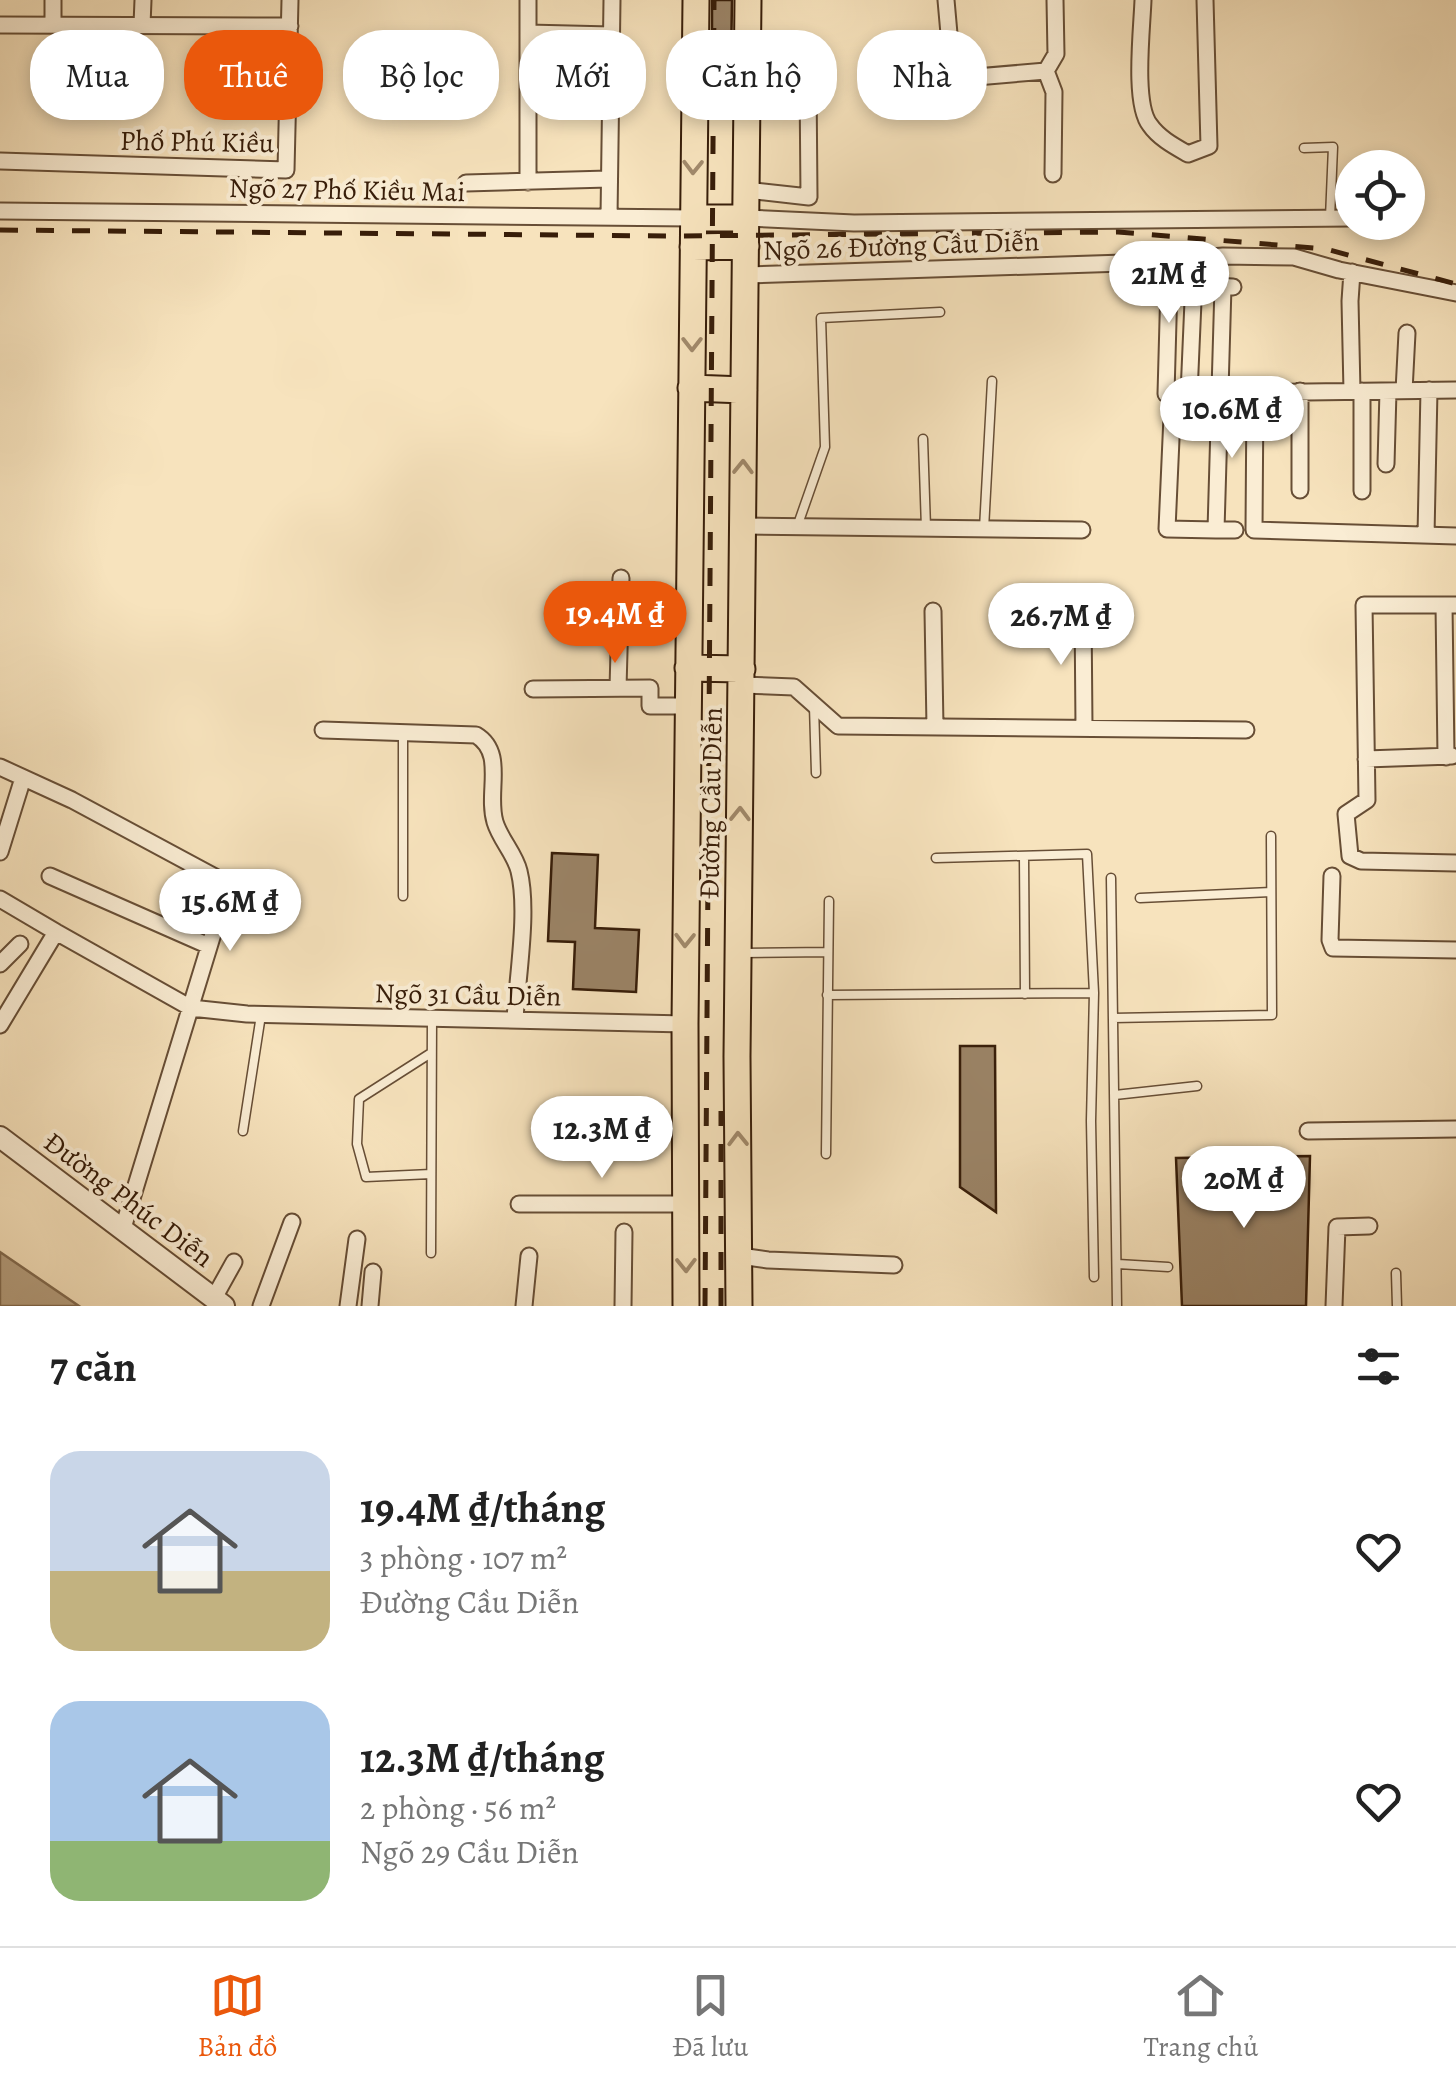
<!DOCTYPE html>
<html lang="vi">
<head>
<meta charset="utf-8">
<style>
	:root { --surface:#fff; --page:#f2f2f2; --text:#222; --muted:#767676; --line:#e0e0e0; --accent:#ea580c }
	body { margin:0; font-family:Alegreya,serif; background:var(--page); color:var(--text); height:100vh; display:flex; flex-direction:column; font-size:38px; white-space:nowrap }
	* { box-sizing:border-box; margin:0 }
	p { font-size:32px; color:var(--muted) }
	.icon { flex:none; width:55px; height:55px; fill:none; stroke:currentColor; stroke-width:2; stroke-linecap:round; stroke-linejoin:round }
	.map { position:relative; height:1306px; overflow:hidden }
	.details { display:flex; flex-direction:column; background:var(--surface); flex:1 }
	.details>* { flex:none }
	.banner { position:absolute; left:30px; top:30px; width:1398px; height:90px; display:flex; gap:20px }
	.buttons { position:absolute; left:1335px; top:150px; display:grid; gap:20px }
	.buttons a { display:grid; place-items:center; width:90px; height:90px; border-radius:50%; background:var(--surface); box-shadow:0 5px 15px #0003; font-size:50px }
	.price { position:absolute; translate:-50% -85px; padding:0 22px; border-radius:35px; background:#fff; color:#222; font-size:32px; line-height:65px; filter:drop-shadow(0 2px 5px #0008) }
	.price::after { content:''; position:absolute; left:50%; top:60px; width:30px; height:22px; margin-left:-15px; background:inherit; clip-path:polygon(0 0,100% 0,50% 100%) }
	.price.active { background:var(--accent); color:#fff }
	ul { padding:0; list-style:none }
	li { display:flex; align-items:center; gap:30px; height:250px; padding:0 50px }
	li span { display:grid; place-items:center; flex:none; width:280px; height:200px; border-radius:30px; color:#555 }
	li>.icon { margin-inline-start:auto }
	span .icon { width:120px; height:120px; fill:#fffc; stroke-width:1 }
	li b { font-size:42px }
	h2 { display:flex; justify-content:space-between; align-items:center; height:120px; padding:0 50px; font-size:42px }
	.chip { padding:0 35px; border-radius:40px; background:var(--surface); box-shadow:0 5px 15px #0003; font-size:35px; line-height:90px }
	.chip.active { background:var(--accent); color:#fff }
	.tab-bar { display:flex; justify-content:space-around; align-items:center; height:140px; border-top:2px solid var(--line); background:var(--surface); font-size:28px; color:var(--muted) }
	.tab-bar a { display:grid; justify-items:center; gap:5px }
	.tab-bar .active { color:var(--accent) }
	.map>svg:first-child { display:block }
</style>
</head>
<body>
<div class="map">
<svg width="1456" height="1306" viewBox="0 0 1456 1306">
	<rect width="100%" height="100%" fill="#f7e3bd"/>
	<filter id="stains"><feTurbulence type="fractalNoise" baseFrequency=".002" numOctaves="4"/><feColorMatrix values="0 0 0 0 .2 0 0 0 0 .09 0 0 0 0 .02 0 0 0 .5 -.17"/></filter>
	<radialGradient id="worn" r=".72"><stop offset=".6" stop-color="#630" stop-opacity="0"/><stop offset="1" stop-color="#630" stop-opacity=".3"/></radialGradient>
	<path fill="#b6a080" stroke="#836c50" stroke-width="2.5" d="M 0,1252 L 79,1306 L 0,1306 Z"/>
	<path fill="#9b8467" stroke="#371d09" stroke-width="2.5" d="M 712,0 L 732,0 L 731,62 L 712,62 Z
		M 552,853 L 598,855 L 595,928 L 639,930 L 636,992 L 573,989 L 575,942 L 548,941 Z
		M 960,1046 L 995,1046 L 996,1212 L 960,1187 Z
		M 1310,1156 L 1306,1306 L 1182,1306 L 1176,1158 Z"/>
	<g fill="none" stroke-linecap="round" stroke-linejoin="round">
		<defs>
			<path id="service" d="M 1304,148 L 1333,147 L 1330,218
				M 923,439 L 926,528
				M 797,527 L 825,447 L 821,318 L 940,312
				M 984,529 L 992,381
				M 814,706 L 816,773
				M 403,731 L 403,896
				M 1024,856 L 1025,994
				M 1111,878 L 1117,1306
				M 1140,898 L 1271,892
				M 743,953 L 828,952
				M 827,995 L 1094,993 L 1087,854 L 936,858
				M 1113,1018 L 1272,1015 L 1271,836
				M 431,1053 L 359,1099 L 357,1144 L 366,1177 L 431,1174
				M 1115,1095 L 1197,1086
				M 243,1131 L 261,1015
				M 826,1154 L 829,901
				M 431,1253 L 432,1018
				M 1118,1264 L 1168,1267
				M 1396,1273 L 1397,1306
				M 1094,1277 L 1091,1121 L 1094,993"/>
			<path id="minor" d="M 946,0 L 953,79 L 1046,71
				M 1143,0 C 1142,29 1133,104 1150,125 C 1159,138 1174,146 1188,154 L 1209,146 L 1205,0
				M 0,25 L 290,26
				M 53,25 L 53,0
				M 142,25 L 143,0
				M 528,33 L 611,35
				M 1046,71 L 1054,92 L 1053,174
				M 1046,71 L 1056,54 L 1055,0
				M 0,161 L 286,170 L 290,0
				M 528,182 L 528,0
				M 466,183 L 608,179
				M 746,190 L 809,197 L 808,80
				M 0,211 L 693,218
				M 609,217 L 612,0
				M 746,218 L 854,223 L 1352,218
				M 1352,272 L 1350,301 L 1352,391
				M 746,275 L 1155,262 L 1223,256 L 1294,257 L 1339,270 L 1456,293
				M 1223,286 L 1216,530 L 1235,530
				M 1233,287 L 1169,284 L 1166,394 L 1456,390
				M 1362,391 L 1362,491
				M 1404,391 L 1407,333
				M 1255,393 L 1254,530 L 1456,536
				M 1173,394 L 1167,529 L 1216,530
				M 1189,394 L 1194,278
				M 1386,464 L 1388,391
				M 1300,490 L 1300,391
				M 742,526 L 1082,530
				M 1426,535 L 1429,390
				M 1444,605 L 1446,757
				M 1456,605 L 1364,605 L 1367,800 L 1346,814 L 1350,856 L 1361,861 L 1456,863
				M 1083,610 L 1084,727
				M 933,611 L 935,727
				M 742,685 L 794,687 L 838,726 L 1246,730
				M 618,688 L 621,578
				M 533,689 L 650,688 L 650,706 L 688,706
				M 323,730 L 476,735 C 506,753 486,792 495,822 C 500,839 515,854 519,871 C 529,911 517,978 515,1020
				M 1366,759 L 1452,756
				M 0,767 L 72,800 L 232,886 L 220,911 L 123,1228
				M 0,852 L 23,778
				M 50,876 L 209,946
				M 1332,876 L 1330,940 L 1333,948 L 1456,950
				M 0,899 L 56,932 L 0,1025
				M 56,932 L 191,1008 L 247,1014 L 685,1024
				M 0,964 L 20,944
				M 1308,1131 L 1456,1129
				M 519,1204 L 685,1204
				M 740,1256 L 768,1260 L 894,1265
				M 214,1298 L 234,1262
				M 261,1306 L 292,1222
				M 348,1306 L 357,1239
				M 370,1306 L 373,1272
				M 524,1306 L 529,1256
				M 623,1306 L 624,1232
				M 1334,1306 L 1337,1227 L 1369,1226"/>
			<path id="tertiary" d="M 0,1137 L 224,1306"/>
			<path id="trunk" d="M 693,218 L 746,218
				M 693,247 L 746,246
				M 691,388 L 744,390
				M 688,668 L 742,669
				M 686,1306 L 685,1024 L 696,0
				M 739,1306 L 737,1057 L 748,0"/>
		</defs>
		<use href="#service" stroke="#674e36" stroke-width="11"/>
		<use href="#minor" stroke="#674e36" stroke-width="19"/>
		<use href="#tertiary" stroke="#674e36" stroke-width="24"/>
		<use href="#trunk" stroke="#371d09" stroke-width="29"/>
		<use href="#service" stroke="#faedd4" stroke-width="8"/>
		<use href="#minor" stroke="#faedd4" stroke-width="15"/>
		<use href="#tertiary" stroke="#faedd4" stroke-width="20"/>
		<use href="#trunk" stroke="#f7e3bd" stroke-width="25"/>
		<path stroke="#371d09" stroke-width="5" stroke-dasharray="18 18" stroke-linecap="butt" d="M 0,230 L 671,236 L 1118,232 L 1326,249 L 1456,284
			M 705,1306 L 714,0
			M 721,1306 L 721,1111"/>
	</g>
	<defs><path id="oneway-chevron" d="M-2-3.5L2.5 0L-2 3.5" fill="none" stroke-width="1.6" stroke-linecap="round" stroke-linejoin="round" transform="scale(2.5)"/></defs>
	<g stroke="#a18a6c">
		<use href="#oneway-chevron" transform="translate(693 167) rotate(91)"/>
		<use href="#oneway-chevron" transform="translate(692 344) rotate(90)"/>
		<use href="#oneway-chevron" transform="translate(743 467) rotate(-89)"/>
		<use href="#oneway-chevron" transform="translate(740 814) rotate(-89)"/>
		<use href="#oneway-chevron" transform="translate(685 940) rotate(91)"/>
		<use href="#oneway-chevron" transform="translate(738 1139) rotate(-91)"/>
		<use href="#oneway-chevron" transform="translate(686 1265) rotate(89)"/>
	</g>
	<g text-anchor="middle" stroke-width="8" stroke-linejoin="round" paint-order="stroke">
		<g font-size="28" fill="#371d09" stroke="#faedd4">
			<text transform="translate(197 141) rotate(1)" y="10">Phố Phú Kiều</text>
			<text transform="translate(347 189) rotate(1)" y="10">Ngõ 27 Phố Kiều Mai</text>
			<text transform="translate(901 245) rotate(-2)" y="10">Ngõ 26 Đường Cầu Diễn</text>
			<text transform="translate(710 803) rotate(-89)" y="10">Đường Cầu Diễn</text>
			<text transform="translate(468 994) rotate(1)" y="10">Ngõ 31 Cầu Diễn</text>
			<text transform="translate(129 1199) rotate(37)" y="10">Đường Phúc Diễn</text>
		</g>
	</g>
	<rect width="100%" height="100%" filter="url(#stains)"/>
	<rect width="100%" height="100%" fill="url(#worn)"/>
</svg>
<div class="buttons">
<a><svg class="icon" aria-label="locate" viewBox="0 0 24 24"><circle cx="12" cy="12" r="6"/><path d="M12 2v4M12 18v4M2 12h4M18 12h4"/></svg></a>
</div>
<b class="price" style="left:1169px;top:326px">21M ₫</b>
<b class="price" style="left:1232px;top:461px">10.6M ₫</b>
<b class="price active" style="left:615px;top:666px">19.4M ₫</b>
<b class="price" style="left:1061px;top:668px">26.7M ₫</b>
<b class="price" style="left:230px;top:954px">15.6M ₫</b>
<b class="price" style="left:602px;top:1181px">12.3M ₫</b>
<b class="price" style="left:1244px;top:1231px">20M ₫</b>
<div class="banner">
<a class="chip">Mua</a>
<a class="chip active">Thuê</a>
<a class="chip">Bộ lọc</a>
<a class="chip">Mới</a>
<a class="chip">Căn hộ</a>
<a class="chip">Nhà</a>
</div>
</div>
<section class="details">
<h2>7 căn<svg class="icon" aria-label="filters" viewBox="0 0 24 24"><path d="M4 7h16M4 17h16"/><circle cx="9" cy="7" r="2"/><circle cx="15" cy="17" r="2"/></svg></h2>
<ul>
<li><span style="background:linear-gradient(#c9d6e8 60%,#c2b280 0)"><svg class="icon" aria-label="home" viewBox="0 0 24 24"><path d="M3 11l9-7 9 7M6 9v11h12V9"/></svg></span><div><b>19.4M ₫/tháng</b><p>3 phòng · 107 m²</p><p>Đường Cầu Diễn</p></div><svg class="icon" aria-label="heart" viewBox="0 0 24 24"><path d="M12 20l-8-8c-3-5 5-10 8-4 3-6 11-1 8 4z"/></svg></li>
<li><span style="background:linear-gradient(#a9c7e8 70%,#8fb573 0)"><svg class="icon" aria-label="home" viewBox="0 0 24 24"><path d="M3 11l9-7 9 7M6 9v11h12V9"/></svg></span><div><b>12.3M ₫/tháng</b><p>2 phòng · 56 m²</p><p>Ngõ 29 Cầu Diễn</p></div><svg class="icon" aria-label="heart" viewBox="0 0 24 24"><path d="M12 20l-8-8c-3-5 5-10 8-4 3-6 11-1 8 4z"/></svg></li>
</ul>
</section>
<nav class="tab-bar">
<a class="active"><svg class="icon" aria-label="map" viewBox="0 0 24 24"><path d="M3 6l6-2 6 2 6-2v14l-6 2-6-2-6 2zM9 4v14M15 6v14"/></svg>Bản đồ</a>
<a><svg class="icon" aria-label="saved" viewBox="0 0 24 24"><path d="M7 4h10v16l-5-4-5 4z"/></svg>Đã lưu</a>
<a><svg class="icon" aria-label="home" viewBox="0 0 24 24"><path d="M3 11l9-7 9 7M6 9v11h12V9"/></svg>Trang chủ</a>
</nav>
</body>
</html>
